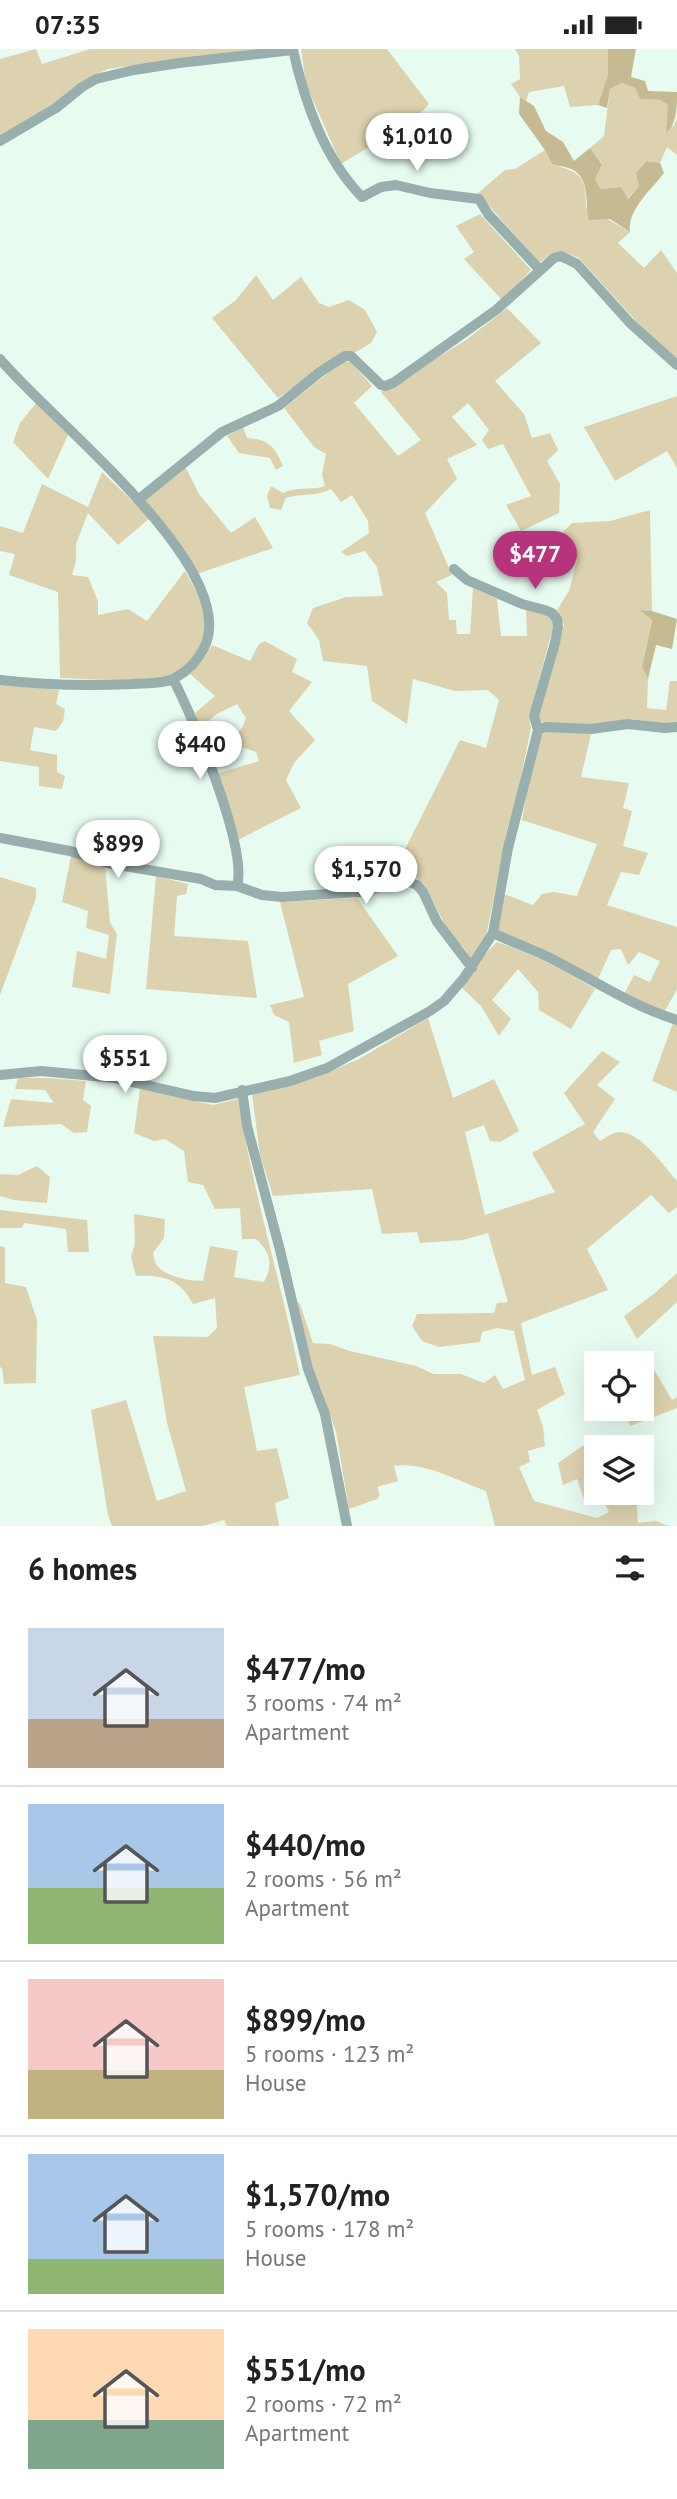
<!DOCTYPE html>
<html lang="en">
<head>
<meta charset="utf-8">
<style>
	:root { --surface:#fff; --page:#f6f6f6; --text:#222; --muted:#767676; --line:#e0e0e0; --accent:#b7347c }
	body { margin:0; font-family:"PT Sans",sans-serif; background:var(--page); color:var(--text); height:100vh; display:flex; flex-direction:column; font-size:26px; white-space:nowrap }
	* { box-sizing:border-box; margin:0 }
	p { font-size:23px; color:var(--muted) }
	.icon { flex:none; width:38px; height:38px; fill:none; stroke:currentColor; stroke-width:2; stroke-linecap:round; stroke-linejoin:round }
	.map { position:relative; height:1477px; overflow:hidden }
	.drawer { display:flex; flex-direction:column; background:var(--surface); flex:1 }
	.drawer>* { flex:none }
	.tools { position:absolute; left:584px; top:1302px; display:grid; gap:14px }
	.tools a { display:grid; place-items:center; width:70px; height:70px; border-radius:0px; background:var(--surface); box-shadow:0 7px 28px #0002; font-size:35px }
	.price { position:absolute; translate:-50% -60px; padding:0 16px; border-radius:24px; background:#fff; color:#222; font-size:23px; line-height:46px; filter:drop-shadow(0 2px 4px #0008) }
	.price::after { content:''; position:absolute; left:50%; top:42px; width:21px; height:16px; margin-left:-10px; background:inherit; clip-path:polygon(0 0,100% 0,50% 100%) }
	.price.current { background:var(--accent); color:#fff }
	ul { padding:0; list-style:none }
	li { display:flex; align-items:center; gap:21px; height:175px; padding:0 28px }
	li+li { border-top:2px solid var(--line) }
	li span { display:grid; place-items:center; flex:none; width:196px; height:140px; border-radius:0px; color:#555 }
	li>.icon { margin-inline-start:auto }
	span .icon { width:84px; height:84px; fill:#fffc; stroke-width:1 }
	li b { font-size:30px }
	h2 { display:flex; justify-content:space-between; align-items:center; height:84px; padding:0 28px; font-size:30px }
	.status { display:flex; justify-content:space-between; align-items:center; height:49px; padding:0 35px; background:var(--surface); direction:ltr }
	.status svg { height:19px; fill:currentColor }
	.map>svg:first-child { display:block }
</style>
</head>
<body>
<div class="status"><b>07:35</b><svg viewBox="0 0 49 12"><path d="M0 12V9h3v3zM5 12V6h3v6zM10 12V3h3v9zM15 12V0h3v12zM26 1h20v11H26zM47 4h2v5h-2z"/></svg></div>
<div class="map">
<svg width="677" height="1477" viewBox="0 0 677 1477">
	<rect width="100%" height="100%" fill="#e7fbf0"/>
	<path fill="#ddd2af" d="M 36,0 L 42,15 L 90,0 L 258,0 L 108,20 L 80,33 L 54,55 L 0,87 L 0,10 Z
		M 301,0 L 387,0 L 429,55 L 415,70 L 341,115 L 306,35 Z
		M 515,0 L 608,0 L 608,25 L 598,56 L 570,58 L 564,37 L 529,43 L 526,52 L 520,48 L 511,35 L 520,30 L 519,7 Z
		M 622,34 L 635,39 L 640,50 L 660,51 L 668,56 L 673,79 L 677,69 L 677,106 L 667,98 L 660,114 L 647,112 L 639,137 L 627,150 L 621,138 L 601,140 L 595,130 L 602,114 L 590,99 L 604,87 L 610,40 Z
		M 545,101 L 552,115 C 581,124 586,127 586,158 L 630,183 L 618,194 L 644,219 L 661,201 L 677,224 L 677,309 L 644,281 L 579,209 L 561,202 L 550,206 L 539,214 L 478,144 L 505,121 L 515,120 Z
		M 480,165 L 531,221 L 502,251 L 464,210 L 474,203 L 456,177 Z
		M 256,226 L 273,251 L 301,228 L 319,254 L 329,258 L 349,251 L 365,261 L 377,283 L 371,294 L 354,304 L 345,302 L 278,349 L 212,269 L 236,251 Z
		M 507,259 L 541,294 L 495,332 L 524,365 L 532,389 L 550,384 L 558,401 L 547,412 L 560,435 L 559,464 L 521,482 L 506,456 L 531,447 L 503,395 L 488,400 L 482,391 L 489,381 L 468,354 L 452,368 L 477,396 L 447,410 L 457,430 L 425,464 L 452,526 L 436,533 L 447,544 L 449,571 L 456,571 L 457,585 L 470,585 L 473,539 L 497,550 L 501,587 L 527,587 L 526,560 L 550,567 L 554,575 L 529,667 L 531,679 L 516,751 L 507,781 L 485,893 L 472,914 L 465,900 L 451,887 L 426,839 L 417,829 L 406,825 L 391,828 L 460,691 L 486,699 L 499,651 L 488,641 L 455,642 L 413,630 L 407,675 L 372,652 L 367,617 L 323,612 L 319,591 L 307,574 L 313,559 L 346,548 L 383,547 L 377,518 L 365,502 L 347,507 L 341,503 L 369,484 L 368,472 L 352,446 L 341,453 L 331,440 C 316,448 302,444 286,449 L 281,461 L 270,459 L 267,447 L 271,437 L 283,444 C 296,437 311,442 325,437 L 322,426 L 326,405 L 314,398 L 284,359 L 343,312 L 351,313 L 372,337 L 354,354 L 398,407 L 421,391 L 381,343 L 466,291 Z
		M 677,347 L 677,419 L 667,402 L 615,432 L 584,378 Z
		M 36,354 L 68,386 L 48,430 L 13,393 L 20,374 Z
		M 243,378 L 247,389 C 270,391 274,397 283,417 L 276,421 L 270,409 L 239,404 L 227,387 Z
		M 185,417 L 199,445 L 231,484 L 255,468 L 273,499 L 197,525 L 167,477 L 143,451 Z
		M 102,423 L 150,469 L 118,496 L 88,464 L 76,495 L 76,512 L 72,526 L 88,528 L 98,552 L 98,566 L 128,560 L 147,572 L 185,522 C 200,547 216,580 195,607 C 188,616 180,623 169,626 C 134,634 95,630 60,629 L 58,543 L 9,526 L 15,505 L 0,502 L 0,477 L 23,484 L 42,435 L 88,458 Z
		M 650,461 L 652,562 L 642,561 L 652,570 L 642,618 L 648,630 L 647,659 L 666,661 L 670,632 L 677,632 L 677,673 L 665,675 L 633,670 L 599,675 L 556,675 L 540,673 L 539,666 L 564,576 L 557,561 L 569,542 L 577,511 L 563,483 L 572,474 L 610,472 Z
		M 265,592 L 297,610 L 292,623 L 312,633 L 289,662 L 315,691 L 294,714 L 286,731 L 301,759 L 236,792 L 216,725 L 259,712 L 256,703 L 238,697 L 228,707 L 211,709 L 205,695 C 226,691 239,692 246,669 L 237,655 L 217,665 L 200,679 L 195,664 L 215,647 L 190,625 L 202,612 L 212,596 L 250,612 L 259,595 Z
		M 0,635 L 59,641 L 56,655 L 65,660 L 63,673 L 56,682 L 34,678 L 30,701 L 57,706 L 57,723 L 65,727 L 62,740 L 39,737 L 39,718 L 0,712 Z
		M 551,682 L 591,685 L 581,728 L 629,734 L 623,759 L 632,762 L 623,797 L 648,804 L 639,826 L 621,823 L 607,856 L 677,878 L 677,940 L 665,962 L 624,945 L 634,926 L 650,933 L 660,912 L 639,903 L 628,916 L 621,900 L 611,901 L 598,930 L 533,895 L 517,892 L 497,882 L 504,845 L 533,856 L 542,845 L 554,843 L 577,847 L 597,795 L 522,771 L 531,719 L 540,685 Z
		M 71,807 L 105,817 L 110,873 L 117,885 L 110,945 L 72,938 L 77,902 L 106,910 L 109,886 L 86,879 L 88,862 L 62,853 Z
		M 156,827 L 188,835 L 186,845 L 177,847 L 174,887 L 248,892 L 257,949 L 146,940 Z
		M 0,828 L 36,839 L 36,849 L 0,946 Z
		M 357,849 L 398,907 L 348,935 L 354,982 L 319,992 L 322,1006 L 294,1014 L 289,973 L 274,966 L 270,956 L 304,948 L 280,853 Z
		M 497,893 C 532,904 564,921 595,940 L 571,980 L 539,961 L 538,943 L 518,920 L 492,951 L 511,970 L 499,987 L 481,957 L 461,938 L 484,906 Z
		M 428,969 L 453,1049 L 494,1030 L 519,1082 L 500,1093 L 490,1092 L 484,1076 L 465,1083 L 485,1166 L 555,1143 L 532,1104 L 585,1075 L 564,1044 L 602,1002 L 620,1013 L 597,1036 L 615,1050 L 593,1083 L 600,1092 C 604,1090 609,1086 614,1084 C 636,1076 664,1117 677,1132 L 677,1158 L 669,1164 L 651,1146 L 587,1200 L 608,1241 L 521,1274 L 532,1326 L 555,1318 L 565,1345 L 537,1361 L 543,1377 L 545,1397 L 528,1402 L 530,1413 L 519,1418 L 534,1452 L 597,1469 L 609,1463 L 600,1444 L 636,1444 L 638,1474 L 656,1472 L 669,1477 L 495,1477 L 486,1442 C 458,1432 423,1412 394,1417 L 398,1432 L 377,1438 L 380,1446 L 377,1450 L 349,1460 L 336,1383 L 321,1339 L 311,1318 L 296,1253 L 300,1255 L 313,1294 L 330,1295 L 350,1302 L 416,1317 L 434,1325 L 461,1325 L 484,1334 L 495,1326 L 503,1340 L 525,1331 L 514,1282 L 497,1279 L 482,1283 L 480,1293 L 439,1298 L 422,1292 L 412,1277 L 417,1265 L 494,1264 L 497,1254 L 508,1253 L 488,1184 L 463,1191 L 420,1194 L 417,1183 L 382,1185 L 372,1140 L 273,1147 L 260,1106 L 252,1045 L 316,1028 L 359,1010 Z
		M 673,974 L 677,975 L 677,1043 L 652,1032 Z
		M 18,1029 L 49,1029 L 86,1032 L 83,1051 L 91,1057 L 87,1083 L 74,1084 L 61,1075 L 3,1078 L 11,1050 L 54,1054 L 45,1041 L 15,1040 Z
		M 140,1040 L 213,1056 L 238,1050 C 253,1143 281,1233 300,1326 L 244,1338 L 257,1402 L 277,1399 L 289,1449 L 275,1454 L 279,1477 L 227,1477 L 224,1471 L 203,1477 L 112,1477 L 108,1466 L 91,1361 L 126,1351 L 157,1452 L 186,1442 L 167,1374 L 153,1287 L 208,1288 L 217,1279 L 215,1249 L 193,1255 C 179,1230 165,1226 136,1227 L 131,1208 L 135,1194 L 134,1165 L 165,1170 L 164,1189 L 153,1204 C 154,1208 154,1212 156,1215 C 164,1228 190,1232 203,1232 L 210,1197 L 238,1202 L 234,1228 L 264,1233 C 273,1216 271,1203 256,1190 L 242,1190 L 240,1159 L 215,1160 L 203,1136 L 188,1133 L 184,1102 L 165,1090 L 154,1092 L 134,1084 Z
		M 37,1117 L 50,1128 L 47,1154 L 14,1151 L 0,1147 L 0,1125 L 18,1126 Z
		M 0,1161 L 87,1171 L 89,1203 L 68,1203 L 66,1180 L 24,1174 L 22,1179 L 0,1179 Z
		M 0,1197 L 5,1198 L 5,1234 L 26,1238 L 37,1271 L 36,1334 L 4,1335 L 2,1319 L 0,1318 Z
		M 677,1224 L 677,1253 L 637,1290 L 624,1267 L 655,1244 Z
		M 652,1317 L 672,1351 L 677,1348 L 677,1359 L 630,1377 L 624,1360 L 642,1360 L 642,1322 Z
		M 594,1389 L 598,1398 L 597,1444 L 584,1450 L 577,1430 L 563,1436 L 558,1414 Z"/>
	<path fill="#c6ba93" d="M 608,0 L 636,0 L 631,28 L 645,32 L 648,42 L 677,43 C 677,59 677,74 666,84 L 668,56 L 660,51 L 640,50 L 635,39 L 622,34 L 610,40 L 607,59 L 598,56 L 608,25 Z
		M 520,48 L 534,57 L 546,82 L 563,93 L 574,112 L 590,99 L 602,115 L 595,130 L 601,140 L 621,138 L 628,150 L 639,137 L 636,124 L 647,112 L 660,114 L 664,124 C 651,141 627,161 630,183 L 610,170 L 589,171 C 585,155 590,133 575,122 C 569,118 558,117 552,115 L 545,101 L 519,65 Z
		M 640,561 L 652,562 L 677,570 L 672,600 L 656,596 L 648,630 L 642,618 L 652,571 Z"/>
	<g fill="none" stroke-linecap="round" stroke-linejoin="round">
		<path stroke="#99afae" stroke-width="10" d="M 0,92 L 56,59 L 82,38 L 96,30 L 134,21 L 179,14 L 293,1 C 305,54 324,109 362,148 L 381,138 L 396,136 L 430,144 L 479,150 L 488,165 L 540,221
			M 0,310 C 46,367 244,520 204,599 C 198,611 188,622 175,629 C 164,635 146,634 133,635 C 89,637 44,636 0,631
			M 138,451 L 222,383 L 278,357 L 320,323 L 345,307 L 351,307 L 381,336 L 385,337 L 393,334 L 496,261 L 554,209 L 561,207 L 577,215 L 630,274 L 677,316
			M 454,520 L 467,531 L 522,555 L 545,561 L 552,564 L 557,570 L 558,578 L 555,594 L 534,667 L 538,681
			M 173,630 C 193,668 248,799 237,837
			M 0,789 L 70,802 L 107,814 L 201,830 L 215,836 L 237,837 L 262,846 L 282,848 L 360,843 L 405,831 L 417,836 L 423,843 L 437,873 L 472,919
			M 493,884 C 513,894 534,900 554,911 C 595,932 632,957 677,971
			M 0,1026 L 41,1022 L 115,1029 L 194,1047 L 215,1049 L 290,1032 L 327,1019 L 430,962 L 444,952 L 464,929 L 493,884 L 508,799 L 538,681 L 545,678 L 591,680 L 628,675 L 665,679 L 677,678
			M 242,1041 L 247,1077 L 280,1201 L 308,1320 L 325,1365 L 347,1477"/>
	</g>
</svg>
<div class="tools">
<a><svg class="icon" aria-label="locate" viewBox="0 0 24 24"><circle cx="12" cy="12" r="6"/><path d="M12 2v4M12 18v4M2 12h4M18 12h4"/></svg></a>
<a><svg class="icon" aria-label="layers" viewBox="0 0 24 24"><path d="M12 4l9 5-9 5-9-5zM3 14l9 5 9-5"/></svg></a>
</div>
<b class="price" style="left:417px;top:124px">$1,010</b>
<b class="price current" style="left:535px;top:542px">$477</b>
<b class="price" style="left:200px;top:732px">$440</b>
<b class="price" style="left:118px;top:831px">$899</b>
<b class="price" style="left:366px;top:857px">$1,570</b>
<b class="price" style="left:125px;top:1046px">$551</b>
</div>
<section class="drawer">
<h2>6 homes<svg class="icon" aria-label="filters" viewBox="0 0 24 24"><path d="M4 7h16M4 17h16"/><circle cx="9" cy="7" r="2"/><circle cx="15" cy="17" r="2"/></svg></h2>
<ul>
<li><span style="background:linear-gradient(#c9d6e8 65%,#b9a48a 0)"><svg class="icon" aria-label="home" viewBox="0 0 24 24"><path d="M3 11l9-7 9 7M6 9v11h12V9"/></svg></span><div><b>$477/mo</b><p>3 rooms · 74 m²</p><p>Apartment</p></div></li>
<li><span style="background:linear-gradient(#a9c7e8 60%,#8fb573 0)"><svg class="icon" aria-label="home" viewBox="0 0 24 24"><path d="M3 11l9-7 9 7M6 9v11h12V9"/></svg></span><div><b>$440/mo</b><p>2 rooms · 56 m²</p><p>Apartment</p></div></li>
<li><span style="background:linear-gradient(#f6c9c9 65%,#c2b280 0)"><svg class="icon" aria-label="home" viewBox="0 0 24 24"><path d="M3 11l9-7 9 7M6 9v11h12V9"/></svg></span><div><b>$899/mo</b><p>5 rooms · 123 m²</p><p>House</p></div></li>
<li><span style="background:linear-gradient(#a9c7e8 75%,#8fb573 0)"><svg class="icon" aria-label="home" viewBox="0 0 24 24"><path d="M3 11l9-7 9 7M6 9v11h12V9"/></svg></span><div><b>$1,570/mo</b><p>5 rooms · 178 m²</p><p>House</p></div></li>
<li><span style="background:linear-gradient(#ffd9b3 65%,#7fa58c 0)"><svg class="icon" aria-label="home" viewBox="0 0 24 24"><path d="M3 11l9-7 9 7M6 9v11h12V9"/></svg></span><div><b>$551/mo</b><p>2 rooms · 72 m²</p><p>Apartment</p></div></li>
</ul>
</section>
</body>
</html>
